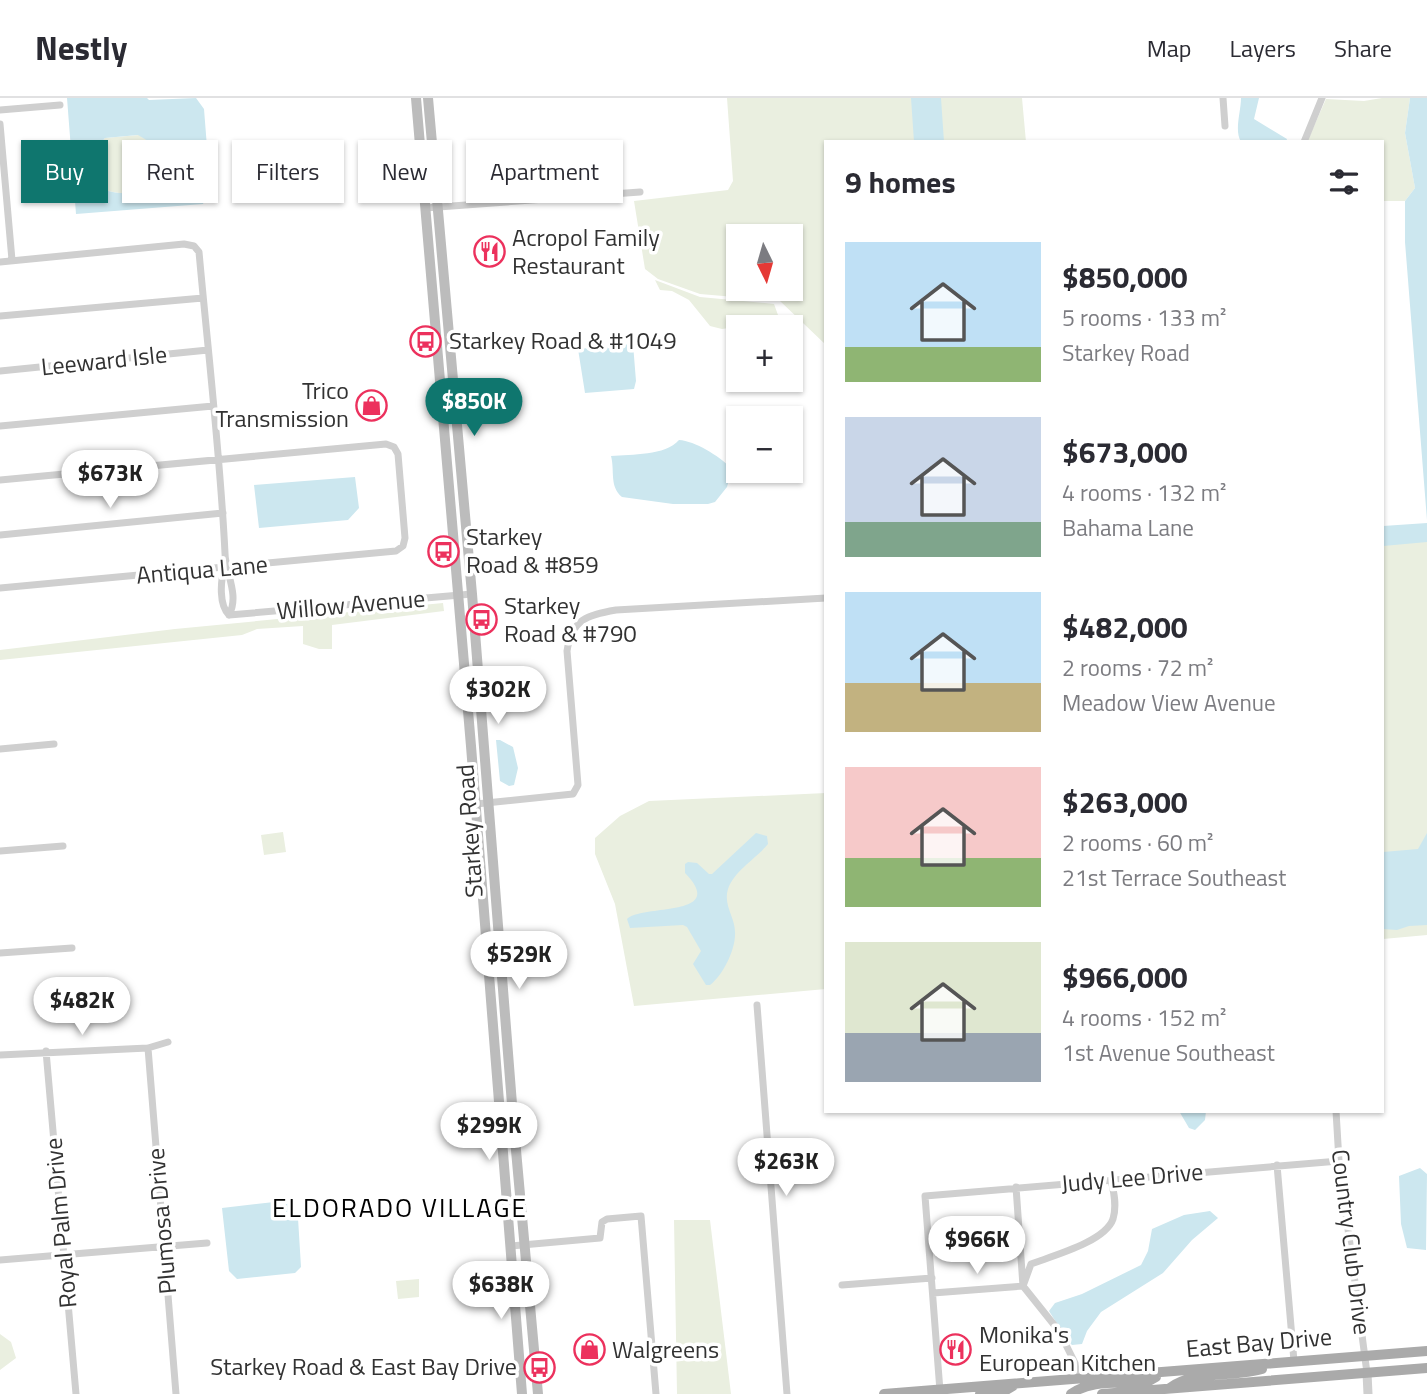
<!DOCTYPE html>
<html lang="en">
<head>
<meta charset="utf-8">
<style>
	:root { --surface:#fff; --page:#f2f2f3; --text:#2b2b33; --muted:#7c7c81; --line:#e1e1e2; --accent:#0f766e }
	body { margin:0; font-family:"Titillium Web",sans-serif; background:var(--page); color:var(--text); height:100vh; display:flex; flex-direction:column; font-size:26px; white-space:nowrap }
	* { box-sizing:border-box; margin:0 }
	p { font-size:23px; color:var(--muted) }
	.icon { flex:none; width:38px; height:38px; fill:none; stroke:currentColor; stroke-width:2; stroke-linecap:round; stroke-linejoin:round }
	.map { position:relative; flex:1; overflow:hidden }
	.details { position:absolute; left:824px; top:42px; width:560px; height:973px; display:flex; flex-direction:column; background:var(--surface); border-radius:0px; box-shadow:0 2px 5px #0004 }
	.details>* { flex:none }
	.hud { position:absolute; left:21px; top:42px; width:665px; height:63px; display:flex; gap:14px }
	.needle { width:46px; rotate:175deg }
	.tools { position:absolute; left:726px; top:126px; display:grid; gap:14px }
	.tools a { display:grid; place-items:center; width:77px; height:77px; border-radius:0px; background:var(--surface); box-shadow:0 2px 5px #0004; font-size:35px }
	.price { position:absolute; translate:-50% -60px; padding:0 16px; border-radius:24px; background:#fff; color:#222; font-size:23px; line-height:46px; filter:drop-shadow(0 2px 4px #0008) }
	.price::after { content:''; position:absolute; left:50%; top:42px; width:21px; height:16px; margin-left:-10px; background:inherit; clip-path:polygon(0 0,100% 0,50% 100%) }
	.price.on { background:var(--accent); color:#fff }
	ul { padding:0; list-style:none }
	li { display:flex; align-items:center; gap:21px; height:175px; padding:0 21px }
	li span { display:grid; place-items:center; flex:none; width:196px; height:140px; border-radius:0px; color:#555 }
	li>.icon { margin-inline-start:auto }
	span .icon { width:84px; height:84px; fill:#fffc; stroke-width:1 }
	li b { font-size:30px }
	h2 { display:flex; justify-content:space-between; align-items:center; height:84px; padding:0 21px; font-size:30px }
	.pill { padding:0 24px; border-radius:0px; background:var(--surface); box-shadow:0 2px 5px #0004; font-size:24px; line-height:63px }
	.pill.on { background:var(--accent); color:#fff }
	header { display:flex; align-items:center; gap:42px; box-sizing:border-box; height:98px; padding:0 35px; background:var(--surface); border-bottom:2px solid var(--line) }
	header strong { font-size:33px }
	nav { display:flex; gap:38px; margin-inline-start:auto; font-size:24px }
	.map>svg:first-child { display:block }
</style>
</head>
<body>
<header>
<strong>Nestly</strong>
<nav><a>Map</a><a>Layers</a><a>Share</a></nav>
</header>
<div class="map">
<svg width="1427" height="1296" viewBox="0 0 1427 1296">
	<rect width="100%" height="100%" fill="#fff"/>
	<path fill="#eaefe0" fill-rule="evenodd" d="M 727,0 L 1022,0 L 1026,44 L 826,44 L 826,247 L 780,203 L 700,196 L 658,181 L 645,171 L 634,103 L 728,92 L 733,83 ZM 738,138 L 791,138 L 791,191 L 738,191 Z
		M 1382,0 L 1410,0 L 1405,35 L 1415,90 L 1405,103 L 1383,103 L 1382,44 L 1307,44 L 1326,1 L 1364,3 Z
		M 139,37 L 166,53 L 168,78 C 134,96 125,102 88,85 L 87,63 L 105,40 Z
		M 655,182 L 700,199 L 774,206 L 778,217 L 772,224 L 722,231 L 710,228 L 689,202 L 672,193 L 660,192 Z
		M 1427,442 L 1427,837 L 1383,841 L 1383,447 Z
		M 443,505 L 444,513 L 332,527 L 332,551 L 319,551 L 303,546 L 303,528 L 257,531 L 242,537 L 0,562 L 0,552 L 175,531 Z
		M 826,695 L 826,891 L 634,908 L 615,806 L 595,756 L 595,740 L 620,718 L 649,703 Z
		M 283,734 L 286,754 L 264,757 L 261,737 Z
		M 674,1122 L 710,1122 L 731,1296 L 677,1296 Z
		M 419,1181 L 419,1199 L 398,1201 L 396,1183 Z
		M 0,1236 L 11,1244 L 16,1260 L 0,1272 Z"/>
	<path fill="#cce7ef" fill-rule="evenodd" d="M 67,0 L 147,0 L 149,2 L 196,0 L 204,11 L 210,87 L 203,106 L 76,116 ZM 138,37 L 165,53 L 168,78 C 135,96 124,102 88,85 L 87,63 L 105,40 Z
		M 911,0 L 941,0 L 944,44 L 914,44 Z
		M 1241,0 L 1259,0 L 1254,21 L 1287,41 L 1286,44 L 1241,44 C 1234,32 1241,14 1241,0 Z
		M 1410,0 L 1427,0 L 1427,422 L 1405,144 L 1405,103 L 1415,90 L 1405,35 Z
		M 633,246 L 636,283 L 634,291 L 585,295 L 578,251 Z
		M 679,342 C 695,343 719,358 730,369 L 731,374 L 727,389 L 715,404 L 708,406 L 673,406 L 622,399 C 609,388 615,373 611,358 C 632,356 665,358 679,342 Z
		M 355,379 L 359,410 L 348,422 L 259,430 L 254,387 Z
		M 1427,425 L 1427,444 L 1383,448 L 1383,428 Z
		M 496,642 L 500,642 L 513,649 L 518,670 L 514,687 L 509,688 L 500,683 Z
		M 756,735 L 767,738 L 768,746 C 756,761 735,772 728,791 C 723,807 735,819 735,834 C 736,851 723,877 710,887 L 706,887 L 693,866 L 701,853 L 687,829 L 683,827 L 630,830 L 627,821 C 642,806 729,820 685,775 L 685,766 L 688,764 L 697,765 L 709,776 L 712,776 Z
		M 1427,735 L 1427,827 L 1409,828 L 1397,832 L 1383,831 L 1383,754 L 1418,751 Z
		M 1179,1013 L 1206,1013 L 1205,1022 L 1195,1032 L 1189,1030 Z
		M 1420,1070 L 1427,1076 L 1426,1152 L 1407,1150 L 1401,1126 L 1399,1078 Z
		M 292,1102 L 298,1120 L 301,1169 L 295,1175 L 237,1181 L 229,1173 L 222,1110 Z
		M 1210,1113 L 1218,1120 L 1192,1142 L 1163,1175 L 1101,1214 L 1087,1233 L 1082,1246 L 1072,1247 L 1068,1243 L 1049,1213 L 1055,1205 L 1082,1196 L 1141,1167 L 1148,1153 L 1152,1131 L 1184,1117 Z"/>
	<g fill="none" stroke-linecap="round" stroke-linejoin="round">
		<path stroke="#cfcfcf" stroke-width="7" d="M 1223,0 L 1225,28
			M 0,12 L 60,7
			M 0,26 L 12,162
			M 1304,44 L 1322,0
			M 425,110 L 640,94
			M 0,164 L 184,146 L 194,148 L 199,154 C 208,254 220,354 225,455 C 225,474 240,497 229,517
			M 0,218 L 203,200
			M 0,273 L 208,252
			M 0,328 L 213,308
			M 0,382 L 386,346 L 394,349 L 398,356 L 405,440 L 403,448 L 396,453 L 0,490
			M 0,437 L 223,415
			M 225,470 C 220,483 219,507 229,517
			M 229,517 L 472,496
			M 0,651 L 54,646
			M 476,706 L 573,696 L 578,687 L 567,553 C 572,521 587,517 616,512 L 826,500
			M 0,753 L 63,748
			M 0,855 L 72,850
			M 757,907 L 787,1296
			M 148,950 L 176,1296
			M 46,953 L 76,1296
			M 0,957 L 148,950 L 168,944
			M 1336,1013 L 1339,1063 L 1367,1275
			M 1277,1067 L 1294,1263
			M 1016,1089 L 1023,1188 L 1059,1233 L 1075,1265 L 1077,1280
			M 511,1148 L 600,1140 L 602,1124 L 607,1121 L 641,1118 L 656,1296
			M 0,1162 L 207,1145
			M 842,1187 L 932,1180
			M 933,1195 L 1023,1188 L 1031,1166 C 1052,1158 1105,1144 1113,1121 C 1117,1108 1114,1094 1111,1082
			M 940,1293 L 925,1098 L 1339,1063"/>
		<path stroke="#cfcfcf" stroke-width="9" d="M 1367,1275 L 1368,1296"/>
		<path stroke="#bcbcbc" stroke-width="10" d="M 416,0 L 471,648 L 522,1296
			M 428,0 L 472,496 L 513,1019 L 538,1296"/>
		<path stroke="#aaa" stroke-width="10" d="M 1170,1290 C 1191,1273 1235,1279 1262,1271
			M 884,1296 L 1427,1253
			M 980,1296 L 1001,1295 L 1013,1288
			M 1071,1296 C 1092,1280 1124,1287 1149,1283 L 1156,1279 L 1157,1274
			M 1102,1296 L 1427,1270"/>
	</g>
	<defs>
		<symbol id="restaurant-ring" viewBox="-11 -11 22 22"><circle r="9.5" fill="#fff" stroke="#ec315d" stroke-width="1.5"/><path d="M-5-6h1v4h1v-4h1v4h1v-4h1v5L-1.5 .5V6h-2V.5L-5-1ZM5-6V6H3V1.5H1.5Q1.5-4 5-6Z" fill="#ec315d"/></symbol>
		<symbol id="bus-ring" viewBox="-11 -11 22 22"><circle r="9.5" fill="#fff" stroke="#ec315d" stroke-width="1.5"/><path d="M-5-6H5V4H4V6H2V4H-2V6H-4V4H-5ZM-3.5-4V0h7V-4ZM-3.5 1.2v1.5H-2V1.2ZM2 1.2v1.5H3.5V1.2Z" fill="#ec315d"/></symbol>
		<symbol id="shop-ring" viewBox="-11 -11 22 22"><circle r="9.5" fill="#fff" stroke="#ec315d" stroke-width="1.5"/><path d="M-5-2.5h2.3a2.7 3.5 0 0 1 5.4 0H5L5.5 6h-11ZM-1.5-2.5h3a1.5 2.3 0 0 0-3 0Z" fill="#ec315d"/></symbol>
	</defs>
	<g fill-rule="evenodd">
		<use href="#restaurant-ring" x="472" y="136" width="35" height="35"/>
		<use href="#bus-ring" x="408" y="226" width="35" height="35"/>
		<use href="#shop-ring" x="354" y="290" width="35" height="35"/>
		<use href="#bus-ring" x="426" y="436" width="35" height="35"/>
		<use href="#bus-ring" x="464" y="504" width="35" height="35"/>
		<use href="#restaurant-ring" x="938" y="1234" width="35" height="35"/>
		<use href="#shop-ring" x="572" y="1234" width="35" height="35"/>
		<use href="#bus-ring" x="522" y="1252" width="35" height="35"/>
	</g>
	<g text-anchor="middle" stroke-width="7" stroke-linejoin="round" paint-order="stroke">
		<g font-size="24" fill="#323232" stroke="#fff" text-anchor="start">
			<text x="512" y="148">Acropol Family<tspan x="512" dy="28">Restaurant</tspan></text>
			<text x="449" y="251">Starkey Road &amp; #1049</text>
			<text x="349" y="301" text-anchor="end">Trico<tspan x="349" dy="28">Transmission</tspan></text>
			<text x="466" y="447">Starkey<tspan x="466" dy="28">Road &amp; #859</tspan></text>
			<text x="504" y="516">Starkey<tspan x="504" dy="28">Road &amp; #790</tspan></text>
			<text x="979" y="1245">Monika's<tspan x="979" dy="28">European Kitchen</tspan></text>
			<text x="612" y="1260">Walgreens</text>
			<text x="517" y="1277" text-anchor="end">Starkey Road &amp; East Bay Drive</text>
		</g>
		<g font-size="24" fill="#323232" stroke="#fff">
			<text transform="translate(104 263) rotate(-6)" y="8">Leeward Isle</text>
			<text transform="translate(202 472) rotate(-5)" y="8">Antiqua Lane</text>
			<text transform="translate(351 507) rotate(-5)" y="8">Willow Avenue</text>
			<text transform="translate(470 733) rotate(-94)" y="8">Starkey Road</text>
			<text transform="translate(1132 1080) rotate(-5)" y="8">Judy Lee Drive</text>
			<text transform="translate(162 1123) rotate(-95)" y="8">Plumosa Drive</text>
			<text transform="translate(61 1125) rotate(-95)" y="8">Royal Palm Drive</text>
			<text transform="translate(1351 1144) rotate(83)" y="8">Country Club Drive</text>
			<text transform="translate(1259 1245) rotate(-5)" y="8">East Bay Drive</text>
		</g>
		<g font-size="26" letter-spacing="2" fill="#000" stroke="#fff">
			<text x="400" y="1119">ELDORADO VILLAGE</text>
		</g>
	</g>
</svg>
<div class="tools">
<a><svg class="needle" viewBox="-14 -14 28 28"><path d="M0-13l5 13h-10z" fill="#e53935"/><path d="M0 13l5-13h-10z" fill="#7c7c81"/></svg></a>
<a>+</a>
<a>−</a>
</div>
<b class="price on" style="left:474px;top:340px">$850K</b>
<b class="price" style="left:110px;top:412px">$673K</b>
<b class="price" style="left:498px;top:628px">$302K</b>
<b class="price" style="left:519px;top:893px">$529K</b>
<b class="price" style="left:82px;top:939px">$482K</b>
<b class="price" style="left:489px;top:1064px">$299K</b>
<b class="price" style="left:786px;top:1100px">$263K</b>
<b class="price" style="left:977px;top:1178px">$966K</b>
<b class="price" style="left:501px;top:1223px">$638K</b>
<div class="hud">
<a class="pill on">Buy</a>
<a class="pill">Rent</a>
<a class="pill">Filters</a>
<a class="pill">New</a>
<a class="pill">Apartment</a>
</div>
<section class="details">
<h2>9 homes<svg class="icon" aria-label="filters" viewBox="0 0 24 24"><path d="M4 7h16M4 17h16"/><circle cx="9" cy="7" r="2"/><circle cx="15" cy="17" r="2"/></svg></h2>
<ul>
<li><span style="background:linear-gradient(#bfe0f5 75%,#8fb573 0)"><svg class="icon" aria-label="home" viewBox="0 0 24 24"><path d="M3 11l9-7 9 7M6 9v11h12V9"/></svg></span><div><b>$850,000</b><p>5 rooms · 133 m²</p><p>Starkey Road</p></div></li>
<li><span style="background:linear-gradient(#c9d6e8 75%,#7fa58c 0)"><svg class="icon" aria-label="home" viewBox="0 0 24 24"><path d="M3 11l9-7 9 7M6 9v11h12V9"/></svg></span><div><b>$673,000</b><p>4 rooms · 132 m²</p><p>Bahama Lane</p></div></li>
<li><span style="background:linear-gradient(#bfe0f5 65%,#c2b280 0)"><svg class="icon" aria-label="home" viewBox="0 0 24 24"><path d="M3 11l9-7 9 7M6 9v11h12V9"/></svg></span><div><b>$482,000</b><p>2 rooms · 72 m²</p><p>Meadow View Avenue</p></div></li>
<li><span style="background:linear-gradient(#f6c9c9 65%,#8fb573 0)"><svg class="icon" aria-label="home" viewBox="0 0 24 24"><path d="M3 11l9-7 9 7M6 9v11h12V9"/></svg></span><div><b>$263,000</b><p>2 rooms · 60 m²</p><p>21st Terrace Southeast</p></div></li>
<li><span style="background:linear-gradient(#dfe7d0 65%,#9aa5b1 0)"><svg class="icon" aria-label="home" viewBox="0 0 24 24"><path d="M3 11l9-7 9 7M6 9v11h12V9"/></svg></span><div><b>$966,000</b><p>4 rooms · 152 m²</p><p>1st Avenue Southeast</p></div></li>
</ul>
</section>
</div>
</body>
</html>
